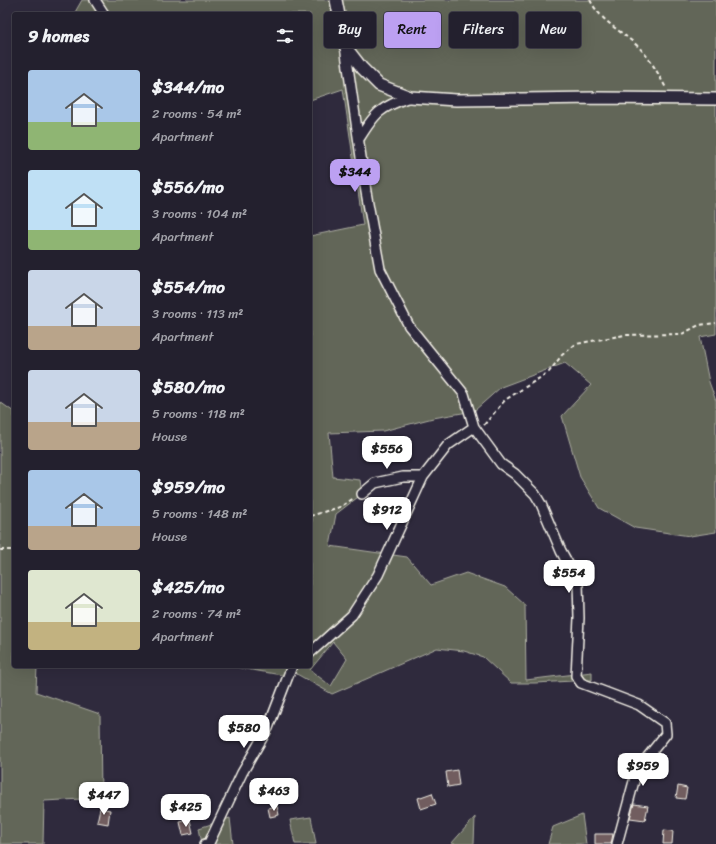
<!DOCTYPE html>
<html lang="en">
<head>
<meta charset="utf-8">
<style>
	:root { --surface:#23202e; --page:#2b2836; --text:#f1f3f6; --muted:#a3a3aa; --line:#403e4a; --accent:#bca0f2 }
	body { margin:0; font-family:Sriracha,sans-serif; background:var(--page); color:var(--text); height:100vh; display:flex; flex-direction:column; font-size:15px; white-space:nowrap }
	* { box-sizing:border-box; margin:0 }
	p { font-size:13px; color:var(--muted) }
	.icon { flex:none; width:22px; height:22px; fill:none; stroke:currentColor; stroke-width:2; stroke-linecap:round; stroke-linejoin:round }
	.map { position:relative; flex:1; overflow:hidden }
	.sheet { position:absolute; left:12px; top:12px; width:300px; height:656px; display:flex; flex-direction:column; background:var(--surface); border-radius:4px; box-shadow:0 4px 16px #0002,0 0 0 1px var(--line) }
	.sheet>* { flex:none }
	.hud { position:absolute; left:324px; top:12px; width:332px; height:36px; display:flex; gap:8px }
	.price { position:absolute; translate:-50% -34px; padding:0 9px; border-radius:8px; background:#fff; color:#222; font-size:13px; line-height:26px; filter:drop-shadow(0 1px 2px #0008) }
	.price::after { content:''; position:absolute; left:50%; top:24px; width:12px; height:9px; margin-left:-6px; background:inherit; clip-path:polygon(0 0,100% 0,50% 100%) }
	.price.current { background:var(--accent); color:#111 }
	ul { padding:0; list-style:none }
	li { display:flex; align-items:center; gap:12px; height:100px; padding:0 16px }
	li span { display:grid; place-items:center; flex:none; width:112px; height:80px; border-radius:4px; color:#555 }
	li>.icon { margin-inline-start:auto }
	span .icon { width:48px; height:48px; fill:#fffc; stroke-width:1 }
	li b { font-size:17px }
	h2 { display:flex; justify-content:space-between; align-items:center; height:48px; padding:0 16px; font-size:17px }
	.pill { padding:0 14px; border-radius:4px; background:var(--surface); box-shadow:0 4px 16px #0002,0 0 0 1px var(--line); font-size:14px; line-height:36px }
	.pill.current { background:var(--accent); color:#111 }
	.map>svg:first-child { display:block }
</style>
</head>
<body>
<div class="map">
<svg width="716" height="844" viewBox="0 0 716 844">
	<rect width="100%" height="100%" fill="#2f2a3d"/>
	<filter id="ink" filterUnits="userSpaceOnUse"><feTurbulence type="fractalNoise" baseFrequency=".025" numOctaves="2"/><feDisplacementMap in="SourceGraphic" scale="8" xChannelSelector="R" yChannelSelector="G"/><feConvolveMatrix kernelMatrix="1 2 1 2 8 2 1 2 1" color-interpolation-filters="sRGB"/></filter>
	<g filter="url(#ink)">
		<path fill="#626658" stroke="#abaca0" fill-rule="evenodd" d="M 82,0 L 716,0 L 716,334 L 700,337 L 709,382 L 716,401 L 716,532 L 690,536 L 635,528 L 599,508 L 580,477 L 562,416 L 591,385 L 565,363 L 501,387 L 474,411 L 433,418 L 383,431 L 329,433 L 333,477 L 360,480 L 362,494 L 336,514 L 330,546 L 407,557 L 431,585 L 466,573 L 505,587 L 525,605 L 526,680 L 592,672 L 592,680 L 535,683 L 511,683 L 483,657 L 464,651 L 437,648 L 332,694 L 295,673 L 287,676 L 229,666 L 310,666 L 310,236 L 363,225 L 343,89 L 310,100 L 310,14 L 74,14 ZM 333,642 L 347,659 L 331,686 L 310,670 Z
			M 0,402 L 14,412 L 14,666 L 37,666 L 36,692 L 100,714 L 101,798 L 44,801 L 43,844 L 0,844 Z
			M 582,815 L 586,844 L 548,844 L 553,827 Z
			M 311,817 L 316,844 L 295,844 L 290,820 Z
			M 475,817 L 474,844 L 451,844 Z
			M 230,818 L 233,844 L 202,844 L 199,828 Z"/>
		<path fill="#715d5e" stroke="#f4f1e8" d="M 622,756 L 630,757 L 629,769 L 620,768 Z
			M 457,770 L 459,785 L 448,787 L 446,772 Z
			M 678,786 L 687,788 L 685,799 L 676,798 Z
			M 276,787 L 280,798 L 272,800 L 268,790 Z
			M 432,793 L 436,804 L 421,809 L 418,798 Z
			M 634,804 L 648,806 L 645,820 L 630,818 Z
			M 277,806 L 279,815 L 270,817 L 268,808 Z
			M 100,808 L 110,810 L 108,824 L 97,822 Z
			M 190,820 L 193,833 L 183,835 L 180,822 Z
			M 664,830 L 673,831 L 672,844 L 663,844 Z
			M 595,834 L 613,834 L 611,844 L 595,844 Z"/>
		<g fill="none" stroke-linecap="round" stroke-linejoin="round">
			<defs>
				<path id="minor" d="M 95,0 L 104,14
					M 345,46 L 366,192 L 380,269 L 409,326 L 464,394 L 474,427 L 501,464 L 515,474 L 535,494 L 541,504 L 561,551 L 578,582 L 579,618 L 576,676 L 581,683 L 639,705 L 665,723 L 666,734 L 637,770 L 617,844
					M 359,139 C 375,113 380,107 410,97
					M 362,494 L 375,483 L 403,477 L 423,477
					M 310,653 L 352,615 L 378,575 L 423,477 L 448,445 L 474,427
					M 205,844 L 209,843 L 242,773 L 268,728 L 292,666"/>
				<path id="tertiary" d="M 336,0 L 345,46 L 362,68 L 379,85 L 410,97 L 456,100 L 597,98 L 716,99"/>
			</defs>
			<use href="#minor" stroke="#f4f1e8" stroke-width="12"/>
			<use href="#tertiary" stroke="#f4f1e8" stroke-width="14"/>
			<path stroke="#f4f1e8" stroke-width="2" stroke-dasharray="4 3" stroke-linecap="butt" d="M 590,0 C 601,21 617,28 634,43 C 649,55 657,72 666,88
				M 484,425 L 505,400 L 549,372 L 562,355 L 576,344 L 624,335 L 682,334 L 699,325 L 716,323
				M 310,516 L 340,507 L 354,498
				M 310,529 L 312,516
				M 0,550 L 14,550"/>
			<use href="#minor" stroke="#2f2a3d" stroke-width="9"/>
			<use href="#tertiary" stroke="#2f2a3d" stroke-width="11"/>
		</g>
	</g>
</svg>
<b class="price current" style="left:355px;top:193px">$344</b>
<b class="price" style="left:387px;top:470px">$556</b>
<b class="price" style="left:387px;top:531px">$912</b>
<b class="price" style="left:569px;top:594px">$554</b>
<b class="price" style="left:244px;top:749px">$580</b>
<b class="price" style="left:643px;top:787px">$959</b>
<b class="price" style="left:274px;top:812px">$463</b>
<b class="price" style="left:104px;top:816px">$447</b>
<b class="price" style="left:186px;top:828px">$425</b>
<div class="hud">
<a class="pill">Buy</a>
<a class="pill current">Rent</a>
<a class="pill">Filters</a>
<a class="pill">New</a>
</div>
<section class="sheet">
<h2>9 homes<svg class="icon" aria-label="filters" viewBox="0 0 24 24"><path d="M4 7h16M4 17h16"/><circle cx="9" cy="7" r="2"/><circle cx="15" cy="17" r="2"/></svg></h2>
<ul>
<li><span style="background:linear-gradient(#a9c7e8 65%,#8fb573 0)"><svg class="icon" aria-label="home" viewBox="0 0 24 24"><path d="M3 11l9-7 9 7M6 9v11h12V9"/></svg></span><div><b>$344/mo</b><p>2 rooms · 54 m²</p><p>Apartment</p></div></li>
<li><span style="background:linear-gradient(#bfe0f5 75%,#8fb573 0)"><svg class="icon" aria-label="home" viewBox="0 0 24 24"><path d="M3 11l9-7 9 7M6 9v11h12V9"/></svg></span><div><b>$556/mo</b><p>3 rooms · 104 m²</p><p>Apartment</p></div></li>
<li><span style="background:linear-gradient(#c9d6e8 70%,#b9a48a 0)"><svg class="icon" aria-label="home" viewBox="0 0 24 24"><path d="M3 11l9-7 9 7M6 9v11h12V9"/></svg></span><div><b>$554/mo</b><p>3 rooms · 113 m²</p><p>Apartment</p></div></li>
<li><span style="background:linear-gradient(#c9d6e8 65%,#b9a48a 0)"><svg class="icon" aria-label="home" viewBox="0 0 24 24"><path d="M3 11l9-7 9 7M6 9v11h12V9"/></svg></span><div><b>$580/mo</b><p>5 rooms · 118 m²</p><p>House</p></div></li>
<li><span style="background:linear-gradient(#a9c7e8 70%,#b9a48a 0)"><svg class="icon" aria-label="home" viewBox="0 0 24 24"><path d="M3 11l9-7 9 7M6 9v11h12V9"/></svg></span><div><b>$959/mo</b><p>5 rooms · 148 m²</p><p>House</p></div></li>
<li><span style="background:linear-gradient(#dfe7d0 65%,#c2b280 0)"><svg class="icon" aria-label="home" viewBox="0 0 24 24"><path d="M3 11l9-7 9 7M6 9v11h12V9"/></svg></span><div><b>$425/mo</b><p>2 rooms · 74 m²</p><p>Apartment</p></div></li>
</ul>
</section>
</div>
</body>
</html>
